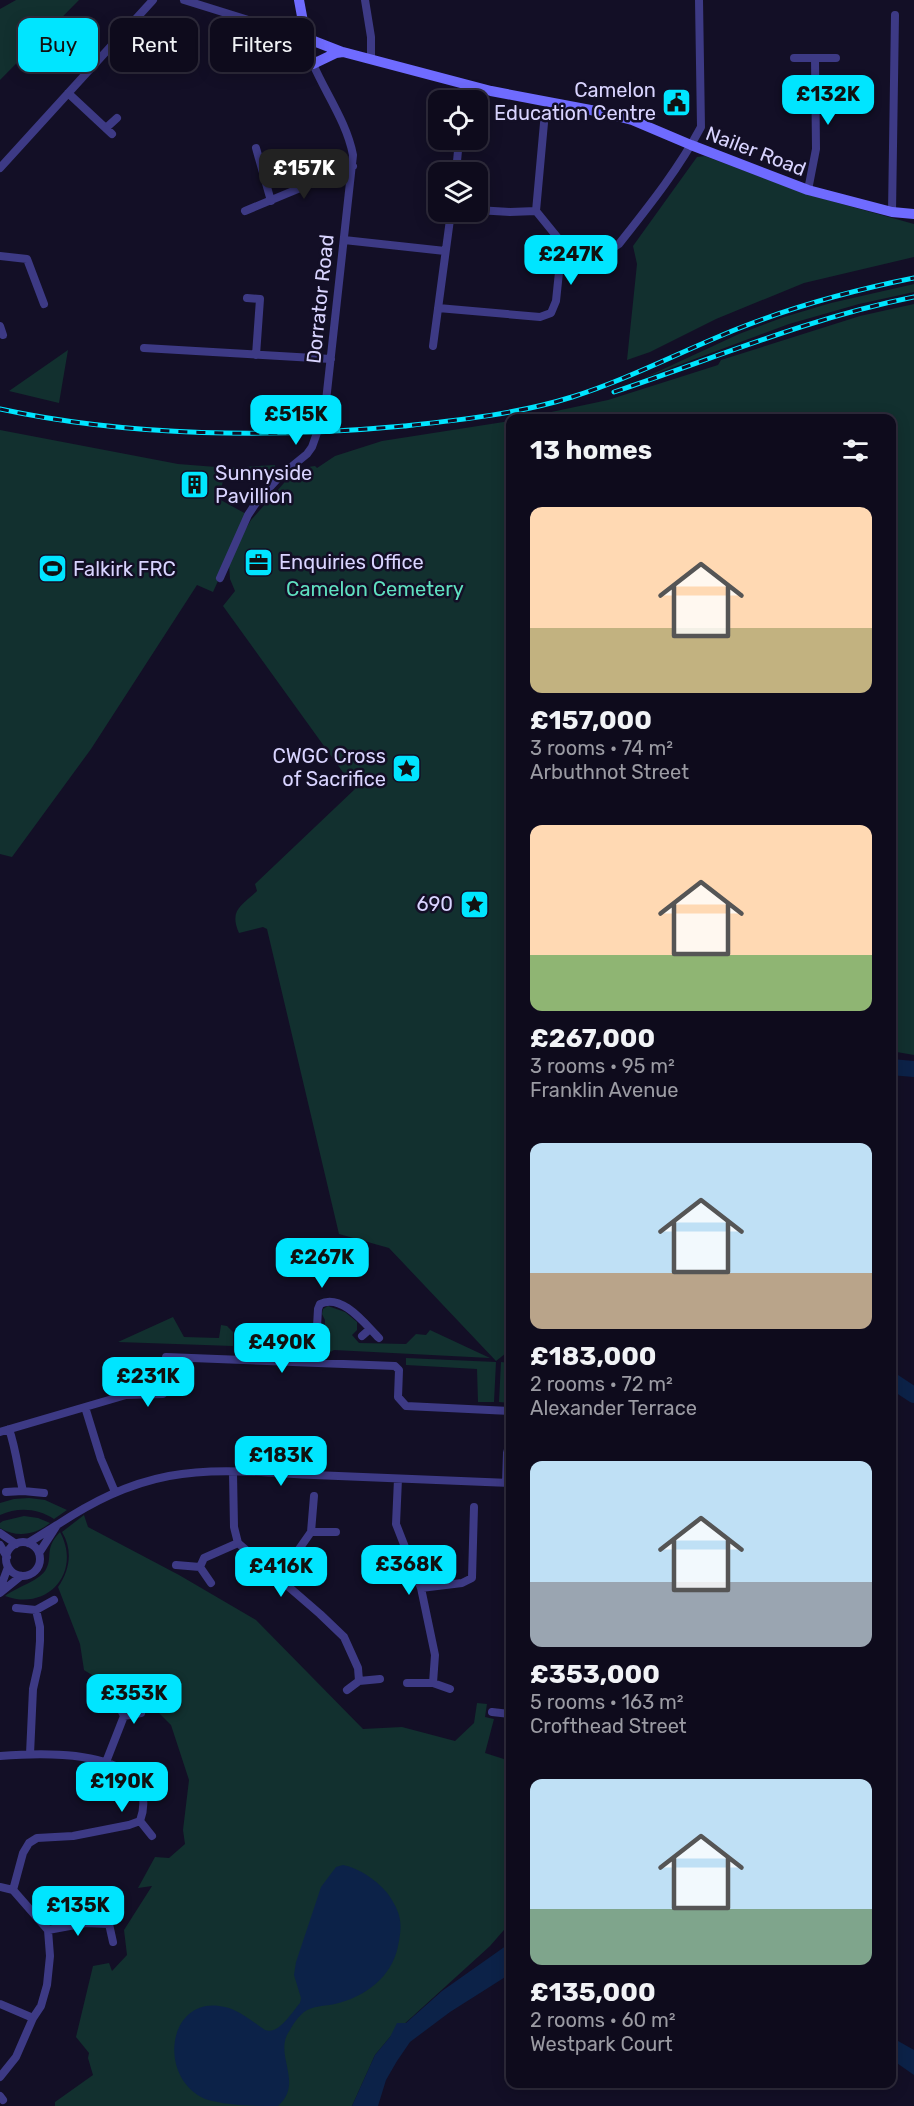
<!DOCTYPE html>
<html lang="en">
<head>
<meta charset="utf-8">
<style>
	:root { --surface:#0e0b1c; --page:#171425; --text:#f1f3f6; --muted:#9b9ba3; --line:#2e2b3b; --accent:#00e5ff }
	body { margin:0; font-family:Rubik,sans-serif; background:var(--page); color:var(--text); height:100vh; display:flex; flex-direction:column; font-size:22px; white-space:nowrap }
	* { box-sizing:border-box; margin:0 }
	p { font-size:20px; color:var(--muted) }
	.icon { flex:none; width:33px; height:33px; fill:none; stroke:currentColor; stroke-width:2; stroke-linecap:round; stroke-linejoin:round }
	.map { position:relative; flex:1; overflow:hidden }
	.sheet { position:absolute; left:506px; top:414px; width:390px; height:1674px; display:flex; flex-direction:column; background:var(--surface); border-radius:12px; box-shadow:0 3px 15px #0003,0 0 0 2px var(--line) }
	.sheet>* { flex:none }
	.guide { position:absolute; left:18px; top:18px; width:398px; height:54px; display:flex; gap:12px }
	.fabs { position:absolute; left:428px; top:90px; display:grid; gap:12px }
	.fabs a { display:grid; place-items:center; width:60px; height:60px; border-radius:12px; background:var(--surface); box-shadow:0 3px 15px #0003,0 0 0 2px var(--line); font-size:30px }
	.price { position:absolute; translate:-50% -51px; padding:0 14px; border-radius:12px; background:var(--accent); color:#111; font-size:20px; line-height:39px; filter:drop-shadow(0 2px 3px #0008) }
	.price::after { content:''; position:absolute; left:50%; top:36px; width:18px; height:14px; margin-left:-9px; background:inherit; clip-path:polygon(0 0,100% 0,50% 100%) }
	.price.active { background:#222; color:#fff }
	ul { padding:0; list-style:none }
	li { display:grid; align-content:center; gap:12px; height:318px; padding:0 24px }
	li span { display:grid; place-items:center; height:186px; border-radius:12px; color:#555 }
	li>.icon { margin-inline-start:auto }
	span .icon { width:108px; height:108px; fill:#fffc; stroke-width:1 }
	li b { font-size:26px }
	h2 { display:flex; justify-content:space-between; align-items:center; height:72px; padding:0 24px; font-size:26px }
	.tag { padding:0 21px; border-radius:12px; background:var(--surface); box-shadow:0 3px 15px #0003,0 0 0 2px var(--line); font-size:21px; line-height:54px }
	.tag.active { background:var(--accent); color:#111 }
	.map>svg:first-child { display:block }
</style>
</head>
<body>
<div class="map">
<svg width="914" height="2106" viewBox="0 0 914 2106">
	<rect width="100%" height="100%" fill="#130f26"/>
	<path fill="#12302f" d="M 16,0 L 79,0 L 0,80 L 0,9 Z
		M 705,156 L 806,194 L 914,224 L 914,257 L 804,283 L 716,319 L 650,352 L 627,360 L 637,264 L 633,246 L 697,157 Z
		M 914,284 L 914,292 L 859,304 L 789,324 L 644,378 L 739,334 L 784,317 L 831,303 Z
		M 914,304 L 914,1055 L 891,1051 L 891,418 L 523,418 L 608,400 L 718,365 L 721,360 L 860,316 Z
		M 68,350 L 59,403 L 9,391 Z
		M 510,421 L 510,1350 L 496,1361 L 389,1248 L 339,1234 L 267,929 L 263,927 L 239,933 C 229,910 241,906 257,891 L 255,884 L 355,789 L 223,606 L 235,591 L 230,579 L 229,564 L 241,537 L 251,520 L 292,474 L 301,468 L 315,466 L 317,468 L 335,456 L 382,441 Z
		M 0,430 L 178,464 L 229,468 L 275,465 L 274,474 L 224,476 L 219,499 L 248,515 L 213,592 L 197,585 L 91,749 L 12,857 L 0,854 Z
		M 328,1306 L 345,1312 L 357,1322 L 357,1330 L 352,1335 L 359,1343 L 406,1344 L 416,1334 L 426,1335 L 430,1330 L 490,1358 L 334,1350 L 327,1354 L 320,1354 L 321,1333 L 325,1330 L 325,1320 L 322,1314 L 323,1309 Z
		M 173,1317 L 184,1337 L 219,1338 L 221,1325 L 227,1326 L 233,1332 L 233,1346 L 118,1342 Z
		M 243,1339 L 312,1342 L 312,1354 L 306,1354 L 299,1348 L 243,1347 Z
		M 406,1358 L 496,1362 L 494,1402 L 478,1402 L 477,1369 L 406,1365 Z
		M 501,1362 L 510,1363 L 510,1403 L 499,1402 Z
		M 29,1498 L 45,1500 L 67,1510 L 54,1519 C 37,1508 18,1507 0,1515 L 0,1503 L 14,1499 Z
		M 84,1515 L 88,1527 L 179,1575 L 256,1620 L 363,1729 L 402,1727 L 455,1741 L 474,1723 L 477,1703 L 487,1704 L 485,1717 L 494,1719 L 485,1753 L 510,1761 L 510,1923 L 490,1946 L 390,2037 L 375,2055 L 352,2106 L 55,2106 L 55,2102 L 93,2075 L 88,2058 L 89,2053 L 76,2037 L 93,1966 L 109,1963 L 112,1971 L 127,1955 L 124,1930 L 152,1886 L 138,1888 L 155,1857 L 169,1858 L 185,1844 L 183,1830 L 189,1780 L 171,1725 L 159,1713 L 135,1707 L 124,1695 L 84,1670 L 80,1644 L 58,1587 C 70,1570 73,1550 62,1532 Z
		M 24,1516 L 38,1518 L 50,1523 C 35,1535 17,1538 0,1528 L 0,1523 L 3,1521 Z
		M 60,1532 C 82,1572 48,1612 5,1596 C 17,1587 38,1581 45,1571 C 54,1557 43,1550 60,1532 Z"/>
	<path fill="#0c2248" d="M 343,1865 C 359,1868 378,1881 388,1894 C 401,1913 403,1923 398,1946 C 392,1977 365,1997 335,2004 C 325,2006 312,2006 304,2012 C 299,2016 293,2024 290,2030 C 272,2054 305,2082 278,2106 C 253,2106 228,2106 205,2099 C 155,2076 169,1993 225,2007 C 239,2010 253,2022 265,2030 C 279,2035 291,2013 300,2003 L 301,1998 L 294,1975 L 296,1962 L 321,1887 L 336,1867 Z
		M 510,1943 L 510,1974 L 450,2012 L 410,2042 L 397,2061 L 386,2080 L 378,2106 L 352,2106 L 375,2055 L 390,2037 L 397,2023 L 406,2023 L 442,1991 Z
		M 891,2037 L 914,2050 L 914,2075 L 891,2059 Z"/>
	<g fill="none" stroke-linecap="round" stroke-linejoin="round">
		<path stroke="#0c2248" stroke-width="16" d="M 891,1067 L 914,1069
			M 891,1380 L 914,1395"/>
		<path stroke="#3d3a85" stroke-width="8" d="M 184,0 L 306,38
			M 365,0 L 371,37 L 371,59
			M 794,58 L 836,58
			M 68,93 L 112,134
			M 106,128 L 117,118
			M 256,148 L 271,201
			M 0,168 L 153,0
			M 456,172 L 459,140
			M 808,190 L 816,149 L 815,58
			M 245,211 L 353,166
			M 536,211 L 544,123
			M 892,212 L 895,15
			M 344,240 L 445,251
			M 562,243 L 574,247 L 610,250 L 619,244 C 649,206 678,170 701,127 L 699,0
			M 0,256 L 27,259 L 44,304
			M 247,298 L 260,299 L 256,355
			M 438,308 L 540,317 L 551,313 L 556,301 L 562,243 L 536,211 L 510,212 L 477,210
			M 0,326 L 3,335
			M 433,346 L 451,212
			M 144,348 L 331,359
			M 220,578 L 248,515 L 258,500 L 280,476 L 307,454 L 312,447 L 325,410 L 353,155 C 347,123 326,94 313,64
			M 362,1336 L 370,1329
			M 315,1362 L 318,1309 L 320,1304 C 342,1293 365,1324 379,1338
			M 85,1407 L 101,1459 L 115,1492
			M 9,1429 C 16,1449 18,1470 23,1491
			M 0,1432 L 126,1395 L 163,1394 L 165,1391 L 166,1357 L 395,1366 L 399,1370 L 398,1397 L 406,1406 L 510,1411
			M 233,1473 L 234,1527 L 238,1543 L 320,1614 L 344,1637 L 358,1668 L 359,1681 L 380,1679
			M 398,1479 L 396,1524 L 421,1588 L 435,1655 L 433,1683 L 450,1689
			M 506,1483 L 507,1453 L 510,1443
			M 6,1492 L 23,1491 L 44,1493
			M 57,1525 C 92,1502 127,1484 169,1476 C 216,1467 267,1473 314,1475 C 379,1478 445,1480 510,1483
			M 311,1532 L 336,1532
			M 0,1533 L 16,1544
			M6 1559a17 17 0 1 1 34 0a17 17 0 1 1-34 0Z
			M 28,1543 L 57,1525 L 39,1553
			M 0,1545 L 7,1557
			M 176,1565 L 200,1567
			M 278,1579 L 311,1532 L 314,1496
			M 211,1583 L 200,1567 L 204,1558 L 238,1543
			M 421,1588 L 462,1583 L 472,1578 L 474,1507
			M 0,1589 L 8,1567
			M 0,1593 L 21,1576
			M 16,1608 L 36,1610
			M 407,1683 L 433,1683
			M 347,1690 L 359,1681
			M 492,1712 L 510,1714
			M 124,1716 L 141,1713
			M 30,1754 L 33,1689 L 38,1667 L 40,1641 L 40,1627 L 36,1610 L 54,1600
			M 0,1756 C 38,1753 134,1748 143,1798 C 144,1806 143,1813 140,1821 L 129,1825 L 73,1836 L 37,1838 L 29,1843 L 23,1853 L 13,1890
			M 106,1762 L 124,1716 L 119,1706 L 110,1697
			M 140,1821 L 152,1836
			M 0,1887 L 13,1890 L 48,1930 L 50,1956 L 47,1985 L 41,2006 L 33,2018 L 16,2057 L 0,2077
			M 109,1924 L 120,1912
			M 48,1930 L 86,1923 L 109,1924 L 113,1942
			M 0,2004 L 33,2018
			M 0,2096 L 3,2100"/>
		<path stroke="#6f6bff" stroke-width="10" d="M 299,0 L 306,38 L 313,64 L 336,53 L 343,52 L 491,91 L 601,112 L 632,120 L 691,145 L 808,190 L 892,212 L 914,214
			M 306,38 L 342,52"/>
		<defs>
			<path id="rail" d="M 614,392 C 715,358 809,318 914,297
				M 0,409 C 129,437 274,438 404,426 C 460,420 518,414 572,397 C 629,379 682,351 737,329 C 795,306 854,290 914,278"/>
		</defs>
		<use href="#rail" stroke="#00e5ff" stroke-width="5"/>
		<use href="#rail" stroke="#130f26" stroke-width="3" stroke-dasharray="9" stroke-linecap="butt"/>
	</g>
	<defs>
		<symbol id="civic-square" viewBox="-11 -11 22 22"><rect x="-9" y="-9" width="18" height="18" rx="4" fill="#00e5ff" stroke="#130f26"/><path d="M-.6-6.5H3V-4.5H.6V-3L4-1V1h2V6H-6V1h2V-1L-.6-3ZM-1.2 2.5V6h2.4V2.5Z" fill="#111"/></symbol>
		<symbol id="building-square" viewBox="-11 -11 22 22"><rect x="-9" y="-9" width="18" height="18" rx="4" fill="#00e5ff" stroke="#130f26"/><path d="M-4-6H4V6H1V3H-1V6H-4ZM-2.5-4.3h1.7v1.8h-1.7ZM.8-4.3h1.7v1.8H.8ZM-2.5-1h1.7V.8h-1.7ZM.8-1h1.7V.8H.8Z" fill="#111"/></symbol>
		<symbol id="office-square" viewBox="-11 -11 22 22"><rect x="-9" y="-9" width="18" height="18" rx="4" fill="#00e5ff" stroke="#130f26"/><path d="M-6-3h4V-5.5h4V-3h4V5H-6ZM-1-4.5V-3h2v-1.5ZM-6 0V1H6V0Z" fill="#111"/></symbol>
		<symbol id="stadium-square" viewBox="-11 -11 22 22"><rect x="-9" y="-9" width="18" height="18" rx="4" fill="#00e5ff" stroke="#130f26"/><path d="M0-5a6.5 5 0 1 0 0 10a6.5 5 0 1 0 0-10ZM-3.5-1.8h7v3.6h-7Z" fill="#111"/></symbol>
		<symbol id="sight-square" viewBox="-11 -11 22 22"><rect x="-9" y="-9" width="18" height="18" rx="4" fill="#00e5ff" stroke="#130f26"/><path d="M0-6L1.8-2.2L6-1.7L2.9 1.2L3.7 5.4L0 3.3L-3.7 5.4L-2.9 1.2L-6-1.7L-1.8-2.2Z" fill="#111"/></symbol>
	</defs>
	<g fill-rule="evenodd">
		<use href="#civic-square" x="660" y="86" width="33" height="33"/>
		<use href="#building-square" x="178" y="468" width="33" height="33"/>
		<use href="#office-square" x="242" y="546" width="33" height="33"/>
		<use href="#stadium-square" x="36" y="552" width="33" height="33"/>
		<use href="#sight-square" x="390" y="752" width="33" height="33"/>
		<use href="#sight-square" x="458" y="888" width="33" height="33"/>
	</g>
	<g text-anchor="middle" stroke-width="5" stroke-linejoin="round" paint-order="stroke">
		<g font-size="20" fill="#d9d4ff" stroke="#130f26" text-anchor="end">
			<text x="656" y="97">Camelon<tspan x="656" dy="23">Education Centre</tspan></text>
			<text x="215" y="480" text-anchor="start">Sunnyside<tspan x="215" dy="23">Pavillion</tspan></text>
			<text x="279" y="569" text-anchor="start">Enquiries Office</text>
			<text x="73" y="576" text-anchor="start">Falkirk FRC</text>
			<text x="386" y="763">CWGC Cross<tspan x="386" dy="23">of Sacrifice</tspan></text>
			<text x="453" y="911">690</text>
		</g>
		<g font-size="20" fill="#d9d4ff" stroke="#130f26">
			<text transform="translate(756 151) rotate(21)" y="7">Nailer Road</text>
			<text transform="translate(320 299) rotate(-84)" y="7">Dorrator Road</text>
		</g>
		<g font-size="20" fill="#5fe0c0" stroke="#130f26">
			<text x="375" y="596">Camelon Cemetery</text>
		</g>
	</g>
</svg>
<div class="fabs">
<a><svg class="icon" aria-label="locate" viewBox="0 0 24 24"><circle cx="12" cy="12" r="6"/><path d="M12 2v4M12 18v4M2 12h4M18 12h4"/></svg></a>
<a><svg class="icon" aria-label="layers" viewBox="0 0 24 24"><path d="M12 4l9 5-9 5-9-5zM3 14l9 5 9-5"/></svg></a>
</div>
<b class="price" style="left:828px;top:126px">£132K</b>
<b class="price active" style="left:304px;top:200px">£157K</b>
<b class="price" style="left:571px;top:286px">£247K</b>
<b class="price" style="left:296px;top:446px">£515K</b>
<b class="price" style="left:322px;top:1289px">£267K</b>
<b class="price" style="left:282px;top:1374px">£490K</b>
<b class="price" style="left:148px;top:1408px">£231K</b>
<b class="price" style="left:281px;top:1487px">£183K</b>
<b class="price" style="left:409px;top:1596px">£368K</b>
<b class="price" style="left:281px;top:1598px">£416K</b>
<b class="price" style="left:134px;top:1725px">£353K</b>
<b class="price" style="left:122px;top:1813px">£190K</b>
<b class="price" style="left:78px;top:1937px">£135K</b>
<div class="guide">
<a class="tag active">Buy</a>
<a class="tag">Rent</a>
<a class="tag">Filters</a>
</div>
<section class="sheet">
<h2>13 homes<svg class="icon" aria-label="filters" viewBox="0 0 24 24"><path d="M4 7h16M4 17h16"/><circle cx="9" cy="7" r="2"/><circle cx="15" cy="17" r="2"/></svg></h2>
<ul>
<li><span style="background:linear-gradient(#ffd9b3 65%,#c2b280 0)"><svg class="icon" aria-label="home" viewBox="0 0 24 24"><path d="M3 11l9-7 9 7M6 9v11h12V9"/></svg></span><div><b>£157,000</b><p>3 rooms · 74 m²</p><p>Arbuthnot Street</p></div></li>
<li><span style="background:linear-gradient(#ffd9b3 70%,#8fb573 0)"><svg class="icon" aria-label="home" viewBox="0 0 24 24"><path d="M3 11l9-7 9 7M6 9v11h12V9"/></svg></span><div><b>£267,000</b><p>3 rooms · 95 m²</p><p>Franklin Avenue</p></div></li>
<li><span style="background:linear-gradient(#bfe0f5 70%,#b9a48a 0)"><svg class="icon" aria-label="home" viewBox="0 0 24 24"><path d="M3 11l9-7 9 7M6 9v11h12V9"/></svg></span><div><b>£183,000</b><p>2 rooms · 72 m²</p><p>Alexander Terrace</p></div></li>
<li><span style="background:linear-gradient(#bfe0f5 65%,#9aa5b1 0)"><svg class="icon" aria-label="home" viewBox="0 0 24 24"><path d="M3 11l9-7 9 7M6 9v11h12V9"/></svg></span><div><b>£353,000</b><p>5 rooms · 163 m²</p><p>Crofthead Street</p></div></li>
<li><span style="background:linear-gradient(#bfe0f5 70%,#7fa58c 0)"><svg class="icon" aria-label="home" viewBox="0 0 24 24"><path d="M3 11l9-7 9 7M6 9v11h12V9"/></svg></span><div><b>£135,000</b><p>2 rooms · 60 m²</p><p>Westpark Court</p></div></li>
</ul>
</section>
</div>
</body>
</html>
